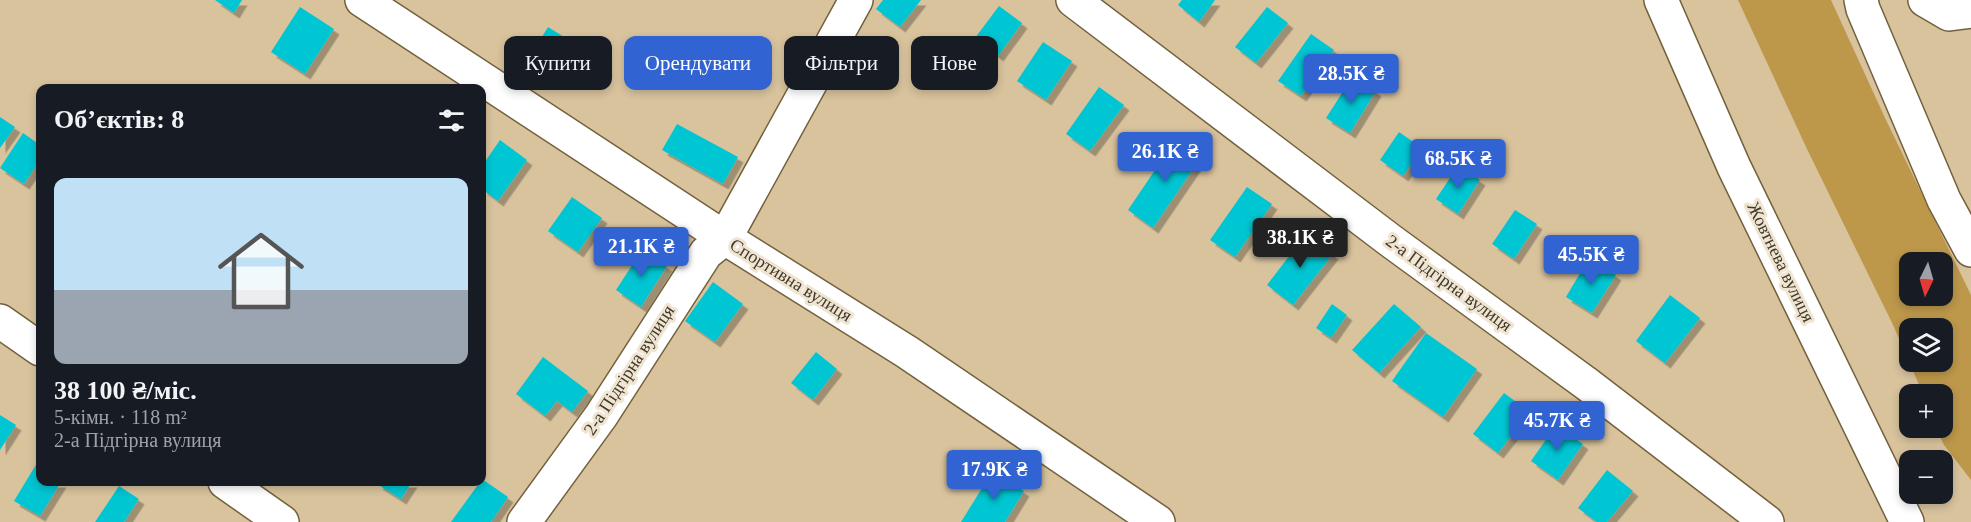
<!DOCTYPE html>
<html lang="uk">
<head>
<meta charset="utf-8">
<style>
	:root { --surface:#171b24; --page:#20242c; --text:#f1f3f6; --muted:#9ea1a6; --line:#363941; --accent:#3163d2 }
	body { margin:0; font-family:Georgia,serif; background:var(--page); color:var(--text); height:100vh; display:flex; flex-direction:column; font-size:22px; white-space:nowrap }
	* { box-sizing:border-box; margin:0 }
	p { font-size:20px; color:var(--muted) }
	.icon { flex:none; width:33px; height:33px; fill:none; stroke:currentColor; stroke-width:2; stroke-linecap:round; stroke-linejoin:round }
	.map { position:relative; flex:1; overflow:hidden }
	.panel { position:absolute; left:36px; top:84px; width:450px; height:402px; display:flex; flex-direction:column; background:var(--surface); border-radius:12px; box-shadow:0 3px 9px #0003 }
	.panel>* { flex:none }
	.guide { position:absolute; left:504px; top:36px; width:570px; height:54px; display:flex; gap:12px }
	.needle { width:39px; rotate:185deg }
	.tools { position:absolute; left:1899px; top:252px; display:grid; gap:12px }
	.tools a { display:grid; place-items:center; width:54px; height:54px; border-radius:12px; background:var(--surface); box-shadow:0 3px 9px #0003; font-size:30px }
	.price { position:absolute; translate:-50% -51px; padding:0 14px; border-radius:6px; background:var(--accent); color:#fff; font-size:20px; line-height:39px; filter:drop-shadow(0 2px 3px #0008) }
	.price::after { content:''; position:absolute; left:50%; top:36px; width:18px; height:14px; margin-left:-9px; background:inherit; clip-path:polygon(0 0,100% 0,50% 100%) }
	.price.selected { background:#222; color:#fff }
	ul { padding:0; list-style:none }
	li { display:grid; align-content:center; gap:12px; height:318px; padding:0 18px }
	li+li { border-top:2px solid var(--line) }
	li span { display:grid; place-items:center; height:186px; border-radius:12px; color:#555 }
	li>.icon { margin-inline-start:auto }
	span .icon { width:108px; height:108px; fill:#fffc; stroke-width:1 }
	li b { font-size:26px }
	h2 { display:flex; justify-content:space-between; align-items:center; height:72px; padding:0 18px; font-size:26px }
	.pill { padding:0 21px; border-radius:12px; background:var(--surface); box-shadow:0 3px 9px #0003; font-size:21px; line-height:54px }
	.pill.selected { background:var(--accent); color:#fff }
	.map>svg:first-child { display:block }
</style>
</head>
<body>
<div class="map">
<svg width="1971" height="522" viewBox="0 0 1971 522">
	<defs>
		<filter id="shadow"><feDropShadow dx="5.5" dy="5.5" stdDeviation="0" flood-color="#0004"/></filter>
	</defs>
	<rect width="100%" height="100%" fill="#d8c39d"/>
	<path fill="#bd984b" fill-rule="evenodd" d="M 1738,0 L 1831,0 L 1886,120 L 1971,295 L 1971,480 L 1944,445 L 1936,428 L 1942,428 L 1942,394 L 1923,394 L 1894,327 L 1807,149 ZM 1910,262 L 1942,262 L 1942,296 L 1910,296 ZM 1910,328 L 1942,328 L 1942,362 L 1910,362 Z"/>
	<path fill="#03c5d2" filter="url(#shadow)" d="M 215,0 L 242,0 L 234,13 Z
		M 883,0 L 921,0 L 900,27 L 876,9 Z
		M 1182,0 L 1215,0 L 1199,22 L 1178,5 Z
		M 999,6 L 1022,23 L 998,56 L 975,38 Z
		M 300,7 L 334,29 L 305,74 L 271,52 Z
		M 1267,7 L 1288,23 L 1256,63 L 1235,47 Z
		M 548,27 L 577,45 L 555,81 L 526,63 Z
		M 1311,34 L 1334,50 L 1301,96 L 1278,81 Z
		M 1043,42 L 1072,61 L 1046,100 L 1017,81 Z
		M 1353,76 L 1376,91 L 1350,133 L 1326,118 Z
		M 1099,87 L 1124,105 L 1090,151 L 1066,134 Z
		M 0,117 L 15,127 L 0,148 Z
		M 677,124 L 738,157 L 723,184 L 662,150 Z
		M 1399,132 L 1422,148 L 1403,176 L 1380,160 Z
		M 23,133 L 40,145 L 40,160 L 24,184 L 0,168 Z
		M 1176,139 L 1202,156 L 1153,228 L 1128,210 Z
		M 500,140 L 527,160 L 498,201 L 482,189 L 482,166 Z
		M 1458,166 L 1480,180 L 1458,214 L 1436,199 Z
		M 1247,187 L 1272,204 L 1235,257 L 1210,240 Z
		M 572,197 L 602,218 L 578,252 L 548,231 Z
		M 1515,210 L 1537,224 L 1514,259 L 1492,244 Z
		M 1306,234 L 1333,254 L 1293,305 L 1267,285 Z
		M 642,250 L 667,266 L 641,307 L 616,290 Z
		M 1589,258 L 1616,275 L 1592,313 L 1566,297 Z
		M 713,282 L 743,304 L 715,342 L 685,321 Z
		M 1670,295 L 1700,318 L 1665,363 L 1636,341 Z
		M 1332,304 L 1347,315 L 1331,338 L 1316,328 Z
		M 1394,304 L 1421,327 L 1379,373 L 1352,350 Z
		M 1426,333 L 1477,369 L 1443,417 L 1392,381 Z
		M 816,352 L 837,369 L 813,400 L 791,383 Z
		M 543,357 L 588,391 L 572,412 L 557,401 L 545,416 L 516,394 Z
		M 1504,393 L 1530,412 L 1498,453 L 1473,434 Z
		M 0,415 L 16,425 L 0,450 Z
		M 1556,425 L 1583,444 L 1558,480 L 1531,461 Z
		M 40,458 L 40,482 L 61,482 L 40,516 L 14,501 Z
		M 1607,470 L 1633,491 L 1607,522 L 1597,522 L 1578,508 Z
		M 992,472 L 1024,491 L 1005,522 L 961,522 Z
		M 482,479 L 508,497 L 491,522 L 451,522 L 480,482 L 482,482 Z
		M 379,482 L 412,482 L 401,499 L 377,484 Z
		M 119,486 L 139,499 L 124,522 L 95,522 Z"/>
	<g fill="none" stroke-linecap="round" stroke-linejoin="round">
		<defs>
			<path id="minor" d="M 362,0 L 725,238 L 907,352 L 1158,522
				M 1073,0 L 1391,241 L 1587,384 L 1767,522
				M 1661,0 L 1734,167 L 1907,522
				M 1861,0 L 1863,9 L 1944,200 L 1971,250
				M 1925,0 L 1949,14 L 1971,11
				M 0,321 L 40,349
				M 225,482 L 282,522
				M 524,522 L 601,416 L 706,253 L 725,238 L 856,0"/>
		</defs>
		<use href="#minor" stroke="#73613d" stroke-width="36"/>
		<use href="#minor" stroke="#fff" stroke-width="33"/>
	</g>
	<g text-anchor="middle" stroke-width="6" stroke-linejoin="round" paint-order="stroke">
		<g font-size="18" fill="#413829" stroke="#efe5d2">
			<text transform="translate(1781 262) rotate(64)" y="6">Жовтнева вулиця</text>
			<text transform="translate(791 280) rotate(32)" y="6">Спортивна вулиця</text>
			<text transform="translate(1449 283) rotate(36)" y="6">2-а Підгірна вулиця</text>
			<text transform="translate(629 370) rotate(-57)" y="6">2-а Підгірна вулиця</text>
		</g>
	</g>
</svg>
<div class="tools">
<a><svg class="needle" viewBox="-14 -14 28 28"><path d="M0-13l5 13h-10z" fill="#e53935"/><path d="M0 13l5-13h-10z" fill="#9ea1a6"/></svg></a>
<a><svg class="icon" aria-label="layers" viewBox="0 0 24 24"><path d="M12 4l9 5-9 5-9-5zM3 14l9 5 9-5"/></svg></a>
<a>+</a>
<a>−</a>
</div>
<b class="price" style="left:1351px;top:105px">28.5K ₴</b>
<b class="price" style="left:1165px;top:183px">26.1K ₴</b>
<b class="price" style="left:1458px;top:190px">68.5K ₴</b>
<b class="price selected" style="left:1300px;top:269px">38.1K ₴</b>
<b class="price" style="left:641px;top:278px">21.1K ₴</b>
<b class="price" style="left:1591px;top:286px">45.5K ₴</b>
<b class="price" style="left:1557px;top:452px">45.7K ₴</b>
<b class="price" style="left:994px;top:501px">17.9K ₴</b>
<div class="guide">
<a class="pill">Купити</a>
<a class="pill selected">Орендувати</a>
<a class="pill">Фільтри</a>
<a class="pill">Нове</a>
</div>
<section class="panel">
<h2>Об’єктів: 8<svg class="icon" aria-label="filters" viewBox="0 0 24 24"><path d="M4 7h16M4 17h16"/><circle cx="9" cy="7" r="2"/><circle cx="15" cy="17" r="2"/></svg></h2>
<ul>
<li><span style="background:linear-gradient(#bfe0f5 60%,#9aa5b1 0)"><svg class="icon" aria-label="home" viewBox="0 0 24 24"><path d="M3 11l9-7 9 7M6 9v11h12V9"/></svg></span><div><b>38 100 ₴/міс.</b><p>5-кімн. · 118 m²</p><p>2-а Підгірна вулиця</p></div></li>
</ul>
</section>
</div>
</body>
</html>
